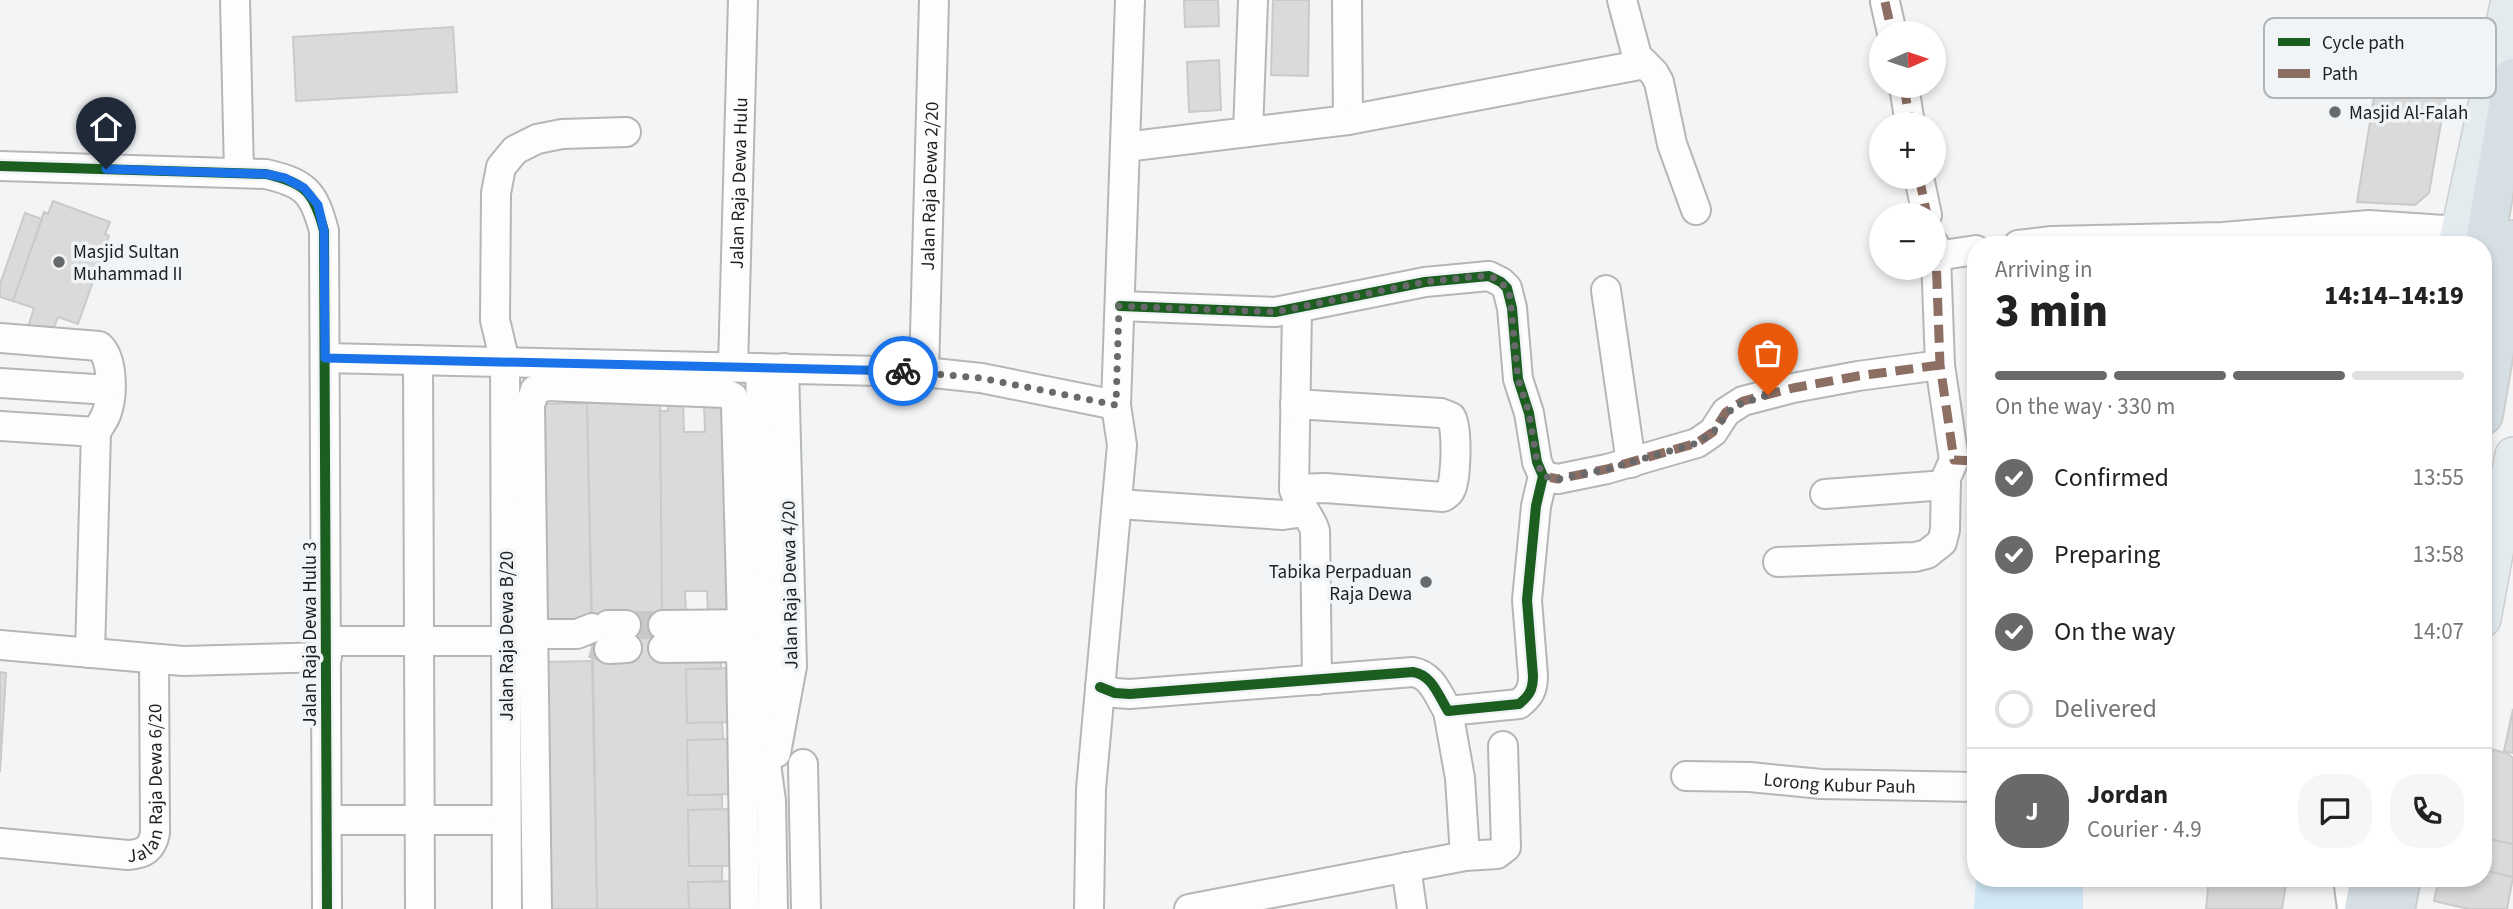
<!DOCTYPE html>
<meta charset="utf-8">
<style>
:root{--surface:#fff;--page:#f6f6f6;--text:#222;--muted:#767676;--line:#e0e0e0;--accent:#68696a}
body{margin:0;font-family:"Source Sans 3",sans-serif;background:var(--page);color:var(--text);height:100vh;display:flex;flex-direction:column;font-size:26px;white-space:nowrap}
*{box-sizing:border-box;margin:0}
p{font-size:23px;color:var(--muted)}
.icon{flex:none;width:38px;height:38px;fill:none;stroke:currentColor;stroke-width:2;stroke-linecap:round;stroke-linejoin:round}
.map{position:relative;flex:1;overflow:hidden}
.drawer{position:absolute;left:1967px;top:236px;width:525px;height:651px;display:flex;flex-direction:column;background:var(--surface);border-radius:28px;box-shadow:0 4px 10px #0003}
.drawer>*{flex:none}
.needle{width:46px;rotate:87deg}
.buttons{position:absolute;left:1869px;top:21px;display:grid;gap:14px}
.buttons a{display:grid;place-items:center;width:77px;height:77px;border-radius:50%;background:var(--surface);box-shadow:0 4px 10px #0003;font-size:35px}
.pin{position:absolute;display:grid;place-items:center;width:60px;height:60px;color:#fff;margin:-72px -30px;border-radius:50% 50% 50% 0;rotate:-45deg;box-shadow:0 0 7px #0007}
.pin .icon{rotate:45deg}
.courier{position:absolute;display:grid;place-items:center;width:70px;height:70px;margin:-35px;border:5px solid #1a73e8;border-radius:50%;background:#fff;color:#222;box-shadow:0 2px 9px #0007}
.head em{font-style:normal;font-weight:800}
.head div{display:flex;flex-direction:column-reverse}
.head{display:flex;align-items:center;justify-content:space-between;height:119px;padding:0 28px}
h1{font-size:46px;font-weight:800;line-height:52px}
.bar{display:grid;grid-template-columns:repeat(4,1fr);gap:10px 7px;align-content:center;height:84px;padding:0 28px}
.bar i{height:9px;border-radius:5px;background:var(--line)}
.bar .current{background:var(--accent)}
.bar p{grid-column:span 4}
.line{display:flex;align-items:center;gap:18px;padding:0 28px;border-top:2px solid var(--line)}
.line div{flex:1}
.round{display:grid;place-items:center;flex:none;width:74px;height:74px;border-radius:28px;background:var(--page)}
ol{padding:0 28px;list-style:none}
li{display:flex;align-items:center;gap:21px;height:77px}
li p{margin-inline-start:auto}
li .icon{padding:7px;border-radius:50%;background:var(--accent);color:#fff;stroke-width:4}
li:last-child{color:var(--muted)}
li i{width:38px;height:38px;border:4px solid var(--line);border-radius:50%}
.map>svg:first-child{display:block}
</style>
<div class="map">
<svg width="2513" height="909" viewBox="0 0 2513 909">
<rect width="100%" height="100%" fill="#f2f4f5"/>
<path fill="#d2e8f6" d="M1976 879H2083V909H1974Z"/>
<path fill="#dadadb" stroke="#c9caca" stroke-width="2" d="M1184 0H1218L1219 26 1185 27Z
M1273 0H1309L1308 76 1271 75Z
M453 27 457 92 296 101 293 37Z
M2384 36 2454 47 2429 193 2415 205 2357 202Z
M1219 60 1221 110 1189 112 1187 62Z
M53 201 110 222 105 234 109 236 78 324 58 317 51 335 28 327 34 308 13 301 44 212 48 214Z
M25 213 42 219 13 301 0 297V284Z
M2362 240 2415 245H2361Z
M660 401 662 613 721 657V669H686L687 723 722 722 723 739 687 740 688 795H722V809L688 810 689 866H722V882H688L689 909H597L587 403Z
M721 401 722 409H731L734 612H708L707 591H685L686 613H662L660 411H668V402H683L684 432H705L704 402Z
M587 403 592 620H544L540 404Z
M593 661 597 909H548L544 662Z
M729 668 730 722 687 723 686 669Z
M0 672 6 673 0 772Z
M2513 709V753L2504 751Z
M732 739 733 794 688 795 687 740Z
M2489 749 2507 753 2513 758V844L2483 838V774Z
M733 809 734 866H689L688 810Z
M2483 838 2513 844V877L2483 870Z
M2483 870 2513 877 2507 909H2469L2434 901 2439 878H2483Z
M2209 878H2287L2282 909H2206Z
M735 881 736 909H689L688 882Z"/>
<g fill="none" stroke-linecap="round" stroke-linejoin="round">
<path stroke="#c7c9ca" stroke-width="28" stroke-dasharray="28 14" stroke-linecap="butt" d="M626 625H663
M592 644 609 649"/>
<defs>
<g id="minor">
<path d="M235 0 239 173"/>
<path d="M1347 0 1348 120"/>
<path d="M1622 0 1637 56 1654 73 1659 82 1672 144 1696 210"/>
<path d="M1885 2 1892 33"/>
<path d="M1904 86 1910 124"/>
<path d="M1248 132 1253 0"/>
<path d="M1125 147 1348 120 1645 64"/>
<path d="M0 166 266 174C305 183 314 192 324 231L327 909"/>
<path d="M1919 177 1927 215"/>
<path d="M2018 245 2052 241 2223 237 2369 225 2459 231"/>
<path d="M1936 256 1976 250"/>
<path d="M1606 290 1631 463"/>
<path d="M1297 309 1294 489C1298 506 1311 516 1315 531L1317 680"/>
<path d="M0 338 99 346C113 358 113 394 107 412 105 419 100 425 96 432L0 426"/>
<path d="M325 358 924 372 981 378 1116 405"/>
<path d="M418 360 420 909"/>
<path id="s1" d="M733 367 743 0"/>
<path d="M760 368 767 647 763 714 764 749 771 801 773 909"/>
<path id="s2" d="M924 372 934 0"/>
<path d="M0 383 109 390"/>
<path d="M1543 476 1558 479 1607 469 1697 443 1713 432 1726 412 1743 401 1793 388 1858 376 1940 365"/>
<path d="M1294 489 1325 488 1443 497C1447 494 1449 494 1451 489 1456 479 1458 427 1451 417L1441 413 1295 404"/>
<path d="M1825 494 1946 485"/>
<path d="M1118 504 1283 515 1305 512"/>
<path d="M1778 562 1915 557 1927 554 1942 542 1945 530 1946 478 1954 460 1940 365 1936 256 1934 244"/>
<path d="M608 625H626"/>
<path d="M663 625 760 624"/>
<path d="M533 634H577L592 628"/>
<path d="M326 641H506"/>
<path d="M0 645 183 661 327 657"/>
<path d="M741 647 745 909"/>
<path d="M663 648 757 647"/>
<path d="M609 649 627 648"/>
<path d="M90 653 96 432"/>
<path d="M1100 687 1115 693 1130 694 1413 672C1432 675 1438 695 1448 711L1519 704C1529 696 1533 690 1533 676L1527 600 1536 506 1543 476 1537 462 1529 413 1518 379 1512 308 1507 288 1501 282 1489 276 1425 282 1275 312 1120 306"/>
<path d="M776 753 792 666 784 368"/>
<path d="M803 764 806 909"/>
<path id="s3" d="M1686 776 1750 777 1821 784 1976 787"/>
<path d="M327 820H506"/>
<path id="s4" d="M0 843 128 855C144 854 152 849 155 833L154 659"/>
<path d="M1465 856 1497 854 1506 847 1503 746"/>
<path d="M1406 867 1412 909"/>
<path d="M2348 878 2352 909"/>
<path d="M507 909 505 362 495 320 496 193 501 167 515 150 537 139 562 134 626 132"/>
<path d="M537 909 530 405 535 390 547 386 725 393 733 397 736 406 742 624"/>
<path d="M1089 909 1091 789 1122 445 1116 405 1130 0"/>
<path d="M1189 909 1465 856 1460 778 1448 711"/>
</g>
<path id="major" d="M2456 245 2509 0
M2483 619 2513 455"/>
<path id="highway" d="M2483 253 2513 78
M2483 415 2513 240
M2364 909 2370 878
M2395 909 2401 878"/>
</defs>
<use href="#minor" stroke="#b5b6b7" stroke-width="32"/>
<use href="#major" stroke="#cdcece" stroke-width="38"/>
<use href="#highway" stroke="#cdcece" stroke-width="42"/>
<use href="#minor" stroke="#fdfdfe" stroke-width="28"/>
<use href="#major" stroke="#e4ebee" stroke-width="35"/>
<use href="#highway" stroke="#d5dfe4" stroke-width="38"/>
<path stroke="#8d6e63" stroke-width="9" stroke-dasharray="18 9" stroke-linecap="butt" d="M1885 2 1892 33
M1904 86 1910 124
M1919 177 1927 215
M1934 244 1936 256 1940 365 1954 460 1976 461
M1543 476 1558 479 1607 469 1697 443 1713 432 1726 412 1743 401 1793 388 1858 376 1940 365"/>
<defs>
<path id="cycleway" d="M0 166 266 174C305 183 314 192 324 231L327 909
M1100 687 1115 693 1130 694 1413 672C1432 675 1438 695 1448 711L1519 704C1529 696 1533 690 1533 676L1527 600 1536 506 1543 476 1537 462 1529 413 1518 379 1512 308 1507 288 1501 282 1489 276 1425 282 1275 312 1120 306"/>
</defs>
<use href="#cycleway" stroke="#f1f4f6" stroke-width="15"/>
<use href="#cycleway" stroke="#1b5e20" stroke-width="10"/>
</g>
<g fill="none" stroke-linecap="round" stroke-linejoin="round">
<path stroke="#68696a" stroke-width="7" stroke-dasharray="0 12.6" d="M903 371 981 378 1116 405 1119 306 1275 312 1425 282 1480 276 1495 278 1507 288 1510 297 1518 379 1529 413 1537 462 1543 476 1558 479 1607 469 1697 443 1713 432 1734 406 1768 395"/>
<path stroke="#1a73e8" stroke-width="9" d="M106 169 266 174 285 178 304 188 318 205 324 231 325 358 903 371"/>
</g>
<g fill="#68696a" stroke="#f1f4f6" stroke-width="2.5">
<circle cx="2335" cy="112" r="7"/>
<circle cx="59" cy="262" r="7"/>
<circle cx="1426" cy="582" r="7"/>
</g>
<g text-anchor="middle" stroke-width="7" stroke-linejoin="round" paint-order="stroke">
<g font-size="19" fill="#1d1e1f" stroke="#f1f4f6" text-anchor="start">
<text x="2349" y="119">Masjid Al-Falah</text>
<text x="73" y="258">Masjid Sultan<tspan x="73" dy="22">Muhammad II</tspan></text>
<text x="1412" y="578" text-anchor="end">Tabika Perpaduan<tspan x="1412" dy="22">Raja Dewa</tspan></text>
</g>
<g font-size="19" fill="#1d1e1f" stroke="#f1f4f6">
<text dy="7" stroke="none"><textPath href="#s1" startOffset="184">Jalan Raja Dewa Hulu</textPath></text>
<text dy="7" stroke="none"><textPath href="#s2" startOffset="186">Jalan Raja Dewa 2/20</textPath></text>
<text transform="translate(789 585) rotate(-91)" y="7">Jalan Raja Dewa 4/20</text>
<text transform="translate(309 634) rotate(-90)" y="7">Jalan Raja Dewa Hulu 3</text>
<text transform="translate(506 636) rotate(-90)" y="7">Jalan Raja Dewa B/20</text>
<text dy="7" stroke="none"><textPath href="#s4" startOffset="212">Jalan Raja Dewa 6/20</textPath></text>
<text dy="7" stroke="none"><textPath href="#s3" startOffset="154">Lorong Kubur Pauh</textPath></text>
</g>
</g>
<rect x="2264" y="18" width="232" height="80" rx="10" fill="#f1f4f6" stroke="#b1b4b6" stroke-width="2"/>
<rect x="2278" y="38" width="32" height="8" fill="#1b5e20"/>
<rect x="2278" y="69" width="32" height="9" fill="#8d6e63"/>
<g font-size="19" fill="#1d1e1f">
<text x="2322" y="49">Cycle path</text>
<text x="2322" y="80">Path</text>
</g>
</svg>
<div class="buttons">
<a><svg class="needle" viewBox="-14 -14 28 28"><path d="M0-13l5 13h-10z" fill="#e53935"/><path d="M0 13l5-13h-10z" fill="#767676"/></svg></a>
<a>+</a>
<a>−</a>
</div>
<div class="pin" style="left:1768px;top:395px;background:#ea580c"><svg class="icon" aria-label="bag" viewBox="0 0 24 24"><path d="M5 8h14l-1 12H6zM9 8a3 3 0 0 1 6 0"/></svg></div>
<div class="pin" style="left:106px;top:169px;background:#1f2937"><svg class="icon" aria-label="home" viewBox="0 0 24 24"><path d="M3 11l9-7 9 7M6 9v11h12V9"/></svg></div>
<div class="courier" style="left:903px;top:371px"><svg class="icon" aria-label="bike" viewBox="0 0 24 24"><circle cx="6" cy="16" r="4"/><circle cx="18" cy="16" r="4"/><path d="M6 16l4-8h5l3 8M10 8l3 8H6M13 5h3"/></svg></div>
<section class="drawer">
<div class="head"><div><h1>3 min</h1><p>Arriving in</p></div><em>14:14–14:19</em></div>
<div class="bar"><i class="current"></i><i class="current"></i><i class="current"></i><i></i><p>On the way · 330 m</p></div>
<ol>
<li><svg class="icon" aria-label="check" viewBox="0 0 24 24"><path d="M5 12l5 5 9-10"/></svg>Confirmed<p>13:55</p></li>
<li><svg class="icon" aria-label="check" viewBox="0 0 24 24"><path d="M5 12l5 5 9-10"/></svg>Preparing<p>13:58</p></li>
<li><svg class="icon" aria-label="check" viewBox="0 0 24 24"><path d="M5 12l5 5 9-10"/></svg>On the way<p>14:07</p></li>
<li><i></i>Delivered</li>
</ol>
<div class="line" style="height:126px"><b class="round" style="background:var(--accent);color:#fff">J</b><div><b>Jordan</b><p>Courier · 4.9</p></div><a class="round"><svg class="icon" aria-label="chat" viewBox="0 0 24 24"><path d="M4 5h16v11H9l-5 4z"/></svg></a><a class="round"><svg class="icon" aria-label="phone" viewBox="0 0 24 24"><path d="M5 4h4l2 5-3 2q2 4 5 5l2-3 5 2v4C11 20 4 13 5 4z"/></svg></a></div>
</section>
</div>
